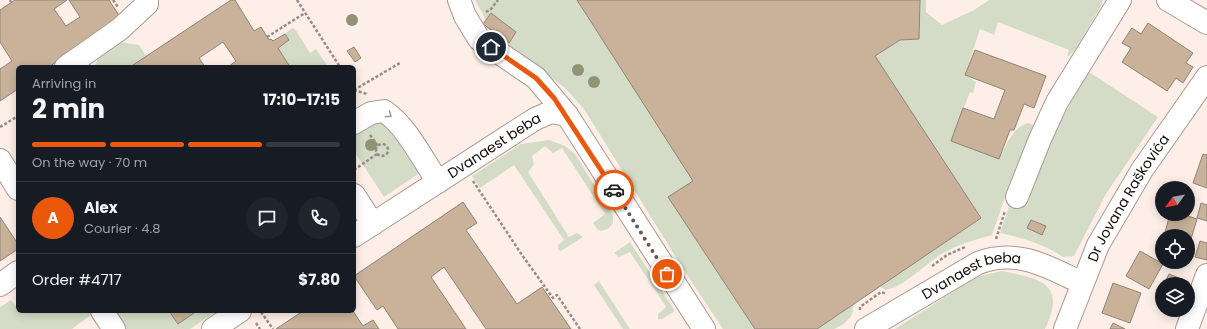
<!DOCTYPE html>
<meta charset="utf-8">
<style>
:root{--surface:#171b24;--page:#20242c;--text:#f1f3f6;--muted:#9ea1a6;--line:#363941;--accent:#ea580c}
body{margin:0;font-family:Poppins,sans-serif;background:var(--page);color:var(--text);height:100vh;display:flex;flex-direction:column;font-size:15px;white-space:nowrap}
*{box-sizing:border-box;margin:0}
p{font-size:13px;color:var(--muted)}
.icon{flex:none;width:22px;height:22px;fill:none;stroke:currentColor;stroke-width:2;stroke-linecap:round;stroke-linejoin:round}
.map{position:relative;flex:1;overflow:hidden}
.side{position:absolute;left:16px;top:65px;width:340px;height:248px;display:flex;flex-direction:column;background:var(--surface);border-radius:6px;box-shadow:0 2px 10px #0003}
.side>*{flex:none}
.needle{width:26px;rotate:237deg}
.controls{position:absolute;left:1155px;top:181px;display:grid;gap:8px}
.controls a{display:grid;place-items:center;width:40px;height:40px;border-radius:50%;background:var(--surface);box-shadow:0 2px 10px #0003;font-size:20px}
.pin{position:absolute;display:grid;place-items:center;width:34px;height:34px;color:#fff;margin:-17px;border:2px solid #fff;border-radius:50%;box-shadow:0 1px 4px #0007}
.courier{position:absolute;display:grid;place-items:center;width:40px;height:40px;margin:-20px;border:3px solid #ea580c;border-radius:50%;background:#fff;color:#222;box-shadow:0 1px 5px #0007}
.headline em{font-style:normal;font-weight:700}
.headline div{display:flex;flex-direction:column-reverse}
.headline{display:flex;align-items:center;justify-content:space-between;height:68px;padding:0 16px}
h1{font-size:26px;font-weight:700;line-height:30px}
.bar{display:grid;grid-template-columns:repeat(4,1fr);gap:6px 4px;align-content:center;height:48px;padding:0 16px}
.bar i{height:5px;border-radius:3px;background:var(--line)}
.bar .selected{background:var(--accent)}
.bar p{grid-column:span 4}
.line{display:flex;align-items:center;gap:10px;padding:0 16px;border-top:1px solid var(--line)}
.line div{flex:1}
.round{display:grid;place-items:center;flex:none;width:42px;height:42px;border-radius:21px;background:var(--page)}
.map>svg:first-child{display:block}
</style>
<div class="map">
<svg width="1207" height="329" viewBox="0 0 1207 329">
<rect width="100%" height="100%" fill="#fdefe8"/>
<path fill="#d4dcc7" d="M475 0H577L693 181 668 197 755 329H723L682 267 584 109 566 89 510 45 509 43 516 32 491 14 486 20Z
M920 0H926V12L942 25 974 10 989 0H1103L1100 8 1075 50 1069 56 1067 55 1069 50 998 22 994 35 980 29 965 75 976 82 973 93 970 92 951 141 999 159C1006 146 1013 126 1029 123L1034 126 1012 177 992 235C973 240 957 245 940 255 925 265 902 288 885 290L880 286 981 218 875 56 900 40 919 39Z
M292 28 295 29 310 53 316 49 327 65 323 67H290L278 48 288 41 285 34Z
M113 41 139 45 146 56 131 67H95L99 55Z
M1089 72 1158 117 1106 194 1074 256 1063 257C1043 244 1023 238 1000 233L1011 201 1027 206C1043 159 1062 113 1089 72Z
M366 119 387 123 421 172 384 197 354 151V127Z
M549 140 565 146 575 154 613 216V223L608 229 601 231 597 229 593 223 605 214 562 148 553 153 545 146 532 156 534 164 528 172 569 237 577 233 583 237 561 251 558 250V245L564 240 514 165 480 188 472 176 521 144Z
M630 242 675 311 662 319H658V314L666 307 630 252 619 257 614 253Z
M1002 271C1041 279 1067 283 1045 329H895L976 277Z
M599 281 630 329H623L594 285Z
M11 300 20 311H91L92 314 72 329H0V307Z
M853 305C855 316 845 325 834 329 830 329 822 329 817 329Z
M113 311H169L178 324 197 311H217L190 329H125Z"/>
<path fill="#c9b299" stroke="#8f8377" d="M15 0H67L54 9 66 26 80 17 69 0H109L120 17 49 67H18V89L0 101V69L12 61 0 42V10Z
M231 0H235L254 31 261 27 269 40 271 39 273 41 285 34 289 40 278 48 290 67H228L236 61 223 42 199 58 205 67H130Z
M577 0H920L919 39 900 40 875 56 981 218 817 329H755L668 197 693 181Z
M491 13 516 32 509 43 483 24Z
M1148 23 1193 53 1186 63 1193 67 1183 83 1176 78 1167 91 1122 62 1131 48 1122 43 1132 28 1141 34Z
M354 47 361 58 355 62 347 51Z
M975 50 1046 76 1034 108 1024 104 1014 130H1010L999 159 951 141 963 108 994 119 1005 90 965 75Z
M1203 154 1207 155V188L1193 183Z
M463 202 477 223 466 230 517 304 542 287 571 329H486L444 267 431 277 466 329H398L383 306 377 310 354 276Z
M1201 203 1207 205V221L1197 218Z
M1170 214H1181L1197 219 1188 249V236H1164Z
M0 217 18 244V249L0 261Z
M1031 220 1046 226 1042 235 1027 228Z
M1200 241 1207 243V260L1195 257Z
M1140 251 1163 264 1149 289 1126 276Z
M1169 274 1189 282 1188 285 1164 284Z
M1113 283 1141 293 1130 323 1102 313Z
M169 311H197L178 324Z
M303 311H353L363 326 373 320 379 329H276Z
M1113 323 1125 329H1110Z"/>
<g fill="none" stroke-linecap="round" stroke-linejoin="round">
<defs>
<g id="minor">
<path d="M459 0 465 16 479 39 536 78 567 115"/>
<path d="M1168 0 1207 23"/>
<path d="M66 67 120 29 147 4V0"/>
<path d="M354 123 371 113 384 111C406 125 423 160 438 182"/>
<path d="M0 160 18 189"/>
<path d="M354 195 373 224"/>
<path d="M1017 197 1040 139 1057 102 1120 0"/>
<path id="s1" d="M354 236 535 119 551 112 567 115 704 329"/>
<path d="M0 285 18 272"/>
<path d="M102 311 114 329"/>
<path d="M213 329 240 311"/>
<path id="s2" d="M866 329 978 263C1016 248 1047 266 1082 283"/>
<path id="s3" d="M1065 329 1098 245 1142 170 1207 77"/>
<path d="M1187 329 1207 275"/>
</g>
</defs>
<use href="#minor" stroke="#aa9a92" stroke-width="24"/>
<path stroke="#968c87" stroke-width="2.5" stroke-dasharray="3 2" stroke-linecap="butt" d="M10 0 11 2
M113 0 118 7
M297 0 340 67
M486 12 491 9 498 0
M267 37 305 13
M354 90 367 94
M354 90 400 63
M0 127 18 116
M370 135 378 146
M376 150a6 6 0 1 1 12 0a6 6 0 1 1-12 0Z
M354 170 377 154
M473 181 522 255 553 298 557 295 580 329
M996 239 1005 211
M932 266 947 255 965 247
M860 310V307L881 292 887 294
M261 312 273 329
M256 323 260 329"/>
<use href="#minor" stroke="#fff" stroke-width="22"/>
</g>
<g fill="#919375">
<circle cx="352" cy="20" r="6"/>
<circle cx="578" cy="70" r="6"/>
<circle cx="594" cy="82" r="6"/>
<circle cx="371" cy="145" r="6"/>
</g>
<defs><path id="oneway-chevron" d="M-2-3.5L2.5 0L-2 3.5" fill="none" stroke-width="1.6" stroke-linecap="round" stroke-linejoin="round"/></defs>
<use stroke="#a09e9d" href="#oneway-chevron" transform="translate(389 115) rotate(37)"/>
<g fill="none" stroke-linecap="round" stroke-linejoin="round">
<path stroke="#645b57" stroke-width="4" stroke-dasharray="0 7.2" d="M614 190 667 274"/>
<path stroke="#ea580c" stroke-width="5" d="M491 47 536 78 554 98 614 190"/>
</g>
<g text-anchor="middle" stroke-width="3" stroke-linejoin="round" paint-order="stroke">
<g font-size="14" fill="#110c09" stroke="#fff">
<text dy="5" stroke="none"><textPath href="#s1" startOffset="167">Dvanaest beba</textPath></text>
<text dy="5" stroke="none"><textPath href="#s3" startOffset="146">Dr Jovana Raškovića</textPath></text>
<text dy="5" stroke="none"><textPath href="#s2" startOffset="120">Dvanaest beba</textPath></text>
</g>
</g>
</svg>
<div class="controls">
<a><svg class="needle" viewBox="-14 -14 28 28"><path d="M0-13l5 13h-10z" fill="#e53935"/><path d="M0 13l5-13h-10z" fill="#9ea1a6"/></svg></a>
<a><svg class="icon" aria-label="locate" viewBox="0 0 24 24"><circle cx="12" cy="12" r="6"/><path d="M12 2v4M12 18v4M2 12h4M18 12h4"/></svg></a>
<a><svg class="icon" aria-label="layers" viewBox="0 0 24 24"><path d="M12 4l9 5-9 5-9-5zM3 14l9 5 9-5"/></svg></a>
</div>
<div class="pin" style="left:667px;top:274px;background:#ea580c"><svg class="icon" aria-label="bag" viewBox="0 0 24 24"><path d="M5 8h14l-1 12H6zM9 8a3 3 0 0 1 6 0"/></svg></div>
<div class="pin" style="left:491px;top:47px;background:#1f2937"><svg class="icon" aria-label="home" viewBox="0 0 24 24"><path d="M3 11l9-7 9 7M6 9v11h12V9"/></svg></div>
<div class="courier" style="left:614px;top:190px"><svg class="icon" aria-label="car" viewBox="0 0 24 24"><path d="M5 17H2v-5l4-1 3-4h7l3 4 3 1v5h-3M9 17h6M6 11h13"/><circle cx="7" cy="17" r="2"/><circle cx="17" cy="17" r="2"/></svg></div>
<section class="side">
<div class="headline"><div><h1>2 min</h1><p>Arriving in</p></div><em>17:10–17:15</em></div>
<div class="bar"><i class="selected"></i><i class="selected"></i><i class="selected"></i><i></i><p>On the way · 70 m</p></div>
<div class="line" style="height:72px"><b class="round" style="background:var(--accent);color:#fff">A</b><div><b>Alex</b><p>Courier · 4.8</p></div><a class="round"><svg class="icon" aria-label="chat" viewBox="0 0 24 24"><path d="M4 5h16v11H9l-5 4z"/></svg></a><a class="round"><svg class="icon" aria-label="phone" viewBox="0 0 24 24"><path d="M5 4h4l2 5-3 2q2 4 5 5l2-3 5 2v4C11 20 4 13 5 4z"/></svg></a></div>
<div class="line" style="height:52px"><div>Order #4717</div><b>$7.80</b></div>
</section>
</div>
